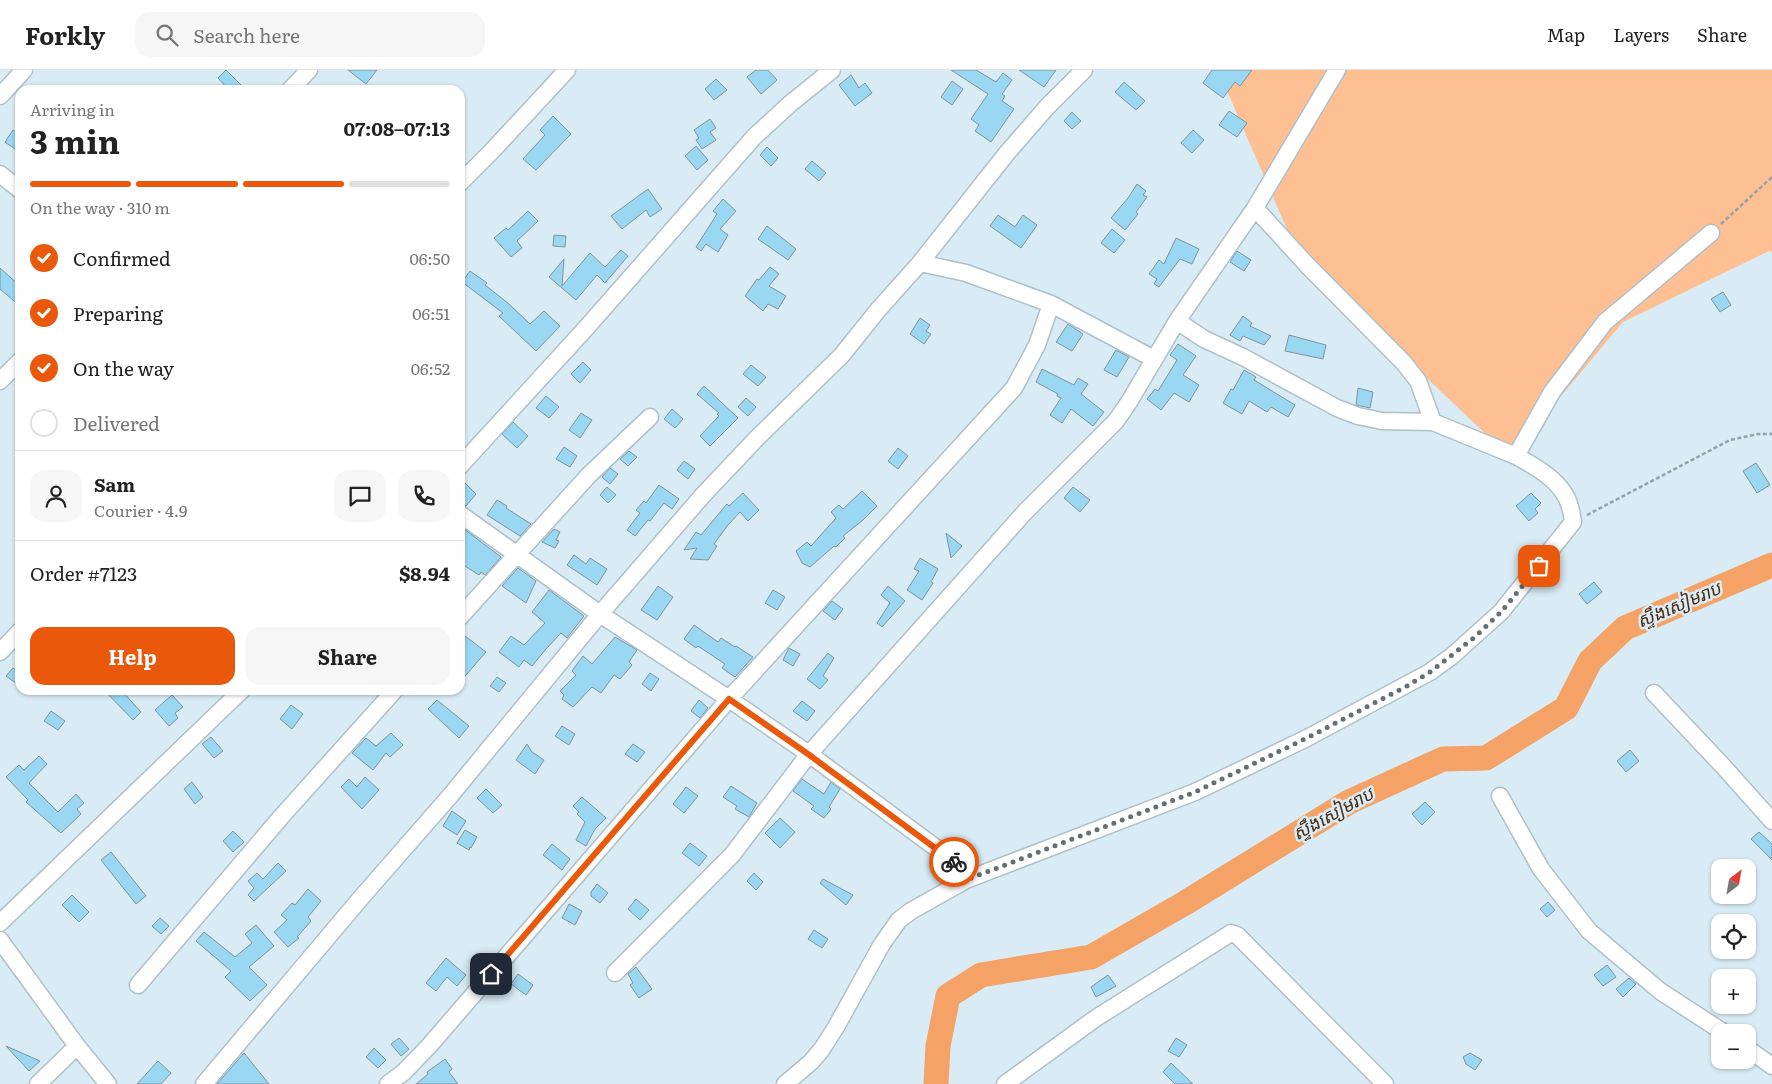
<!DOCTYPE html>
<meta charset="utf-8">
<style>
:root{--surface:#fff;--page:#f6f6f6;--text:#222;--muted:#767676;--line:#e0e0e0;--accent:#ea580c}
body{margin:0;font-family:Literata,"Noto Sans Khmer",serif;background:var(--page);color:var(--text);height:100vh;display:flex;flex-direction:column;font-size:19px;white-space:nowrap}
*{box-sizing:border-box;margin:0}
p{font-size:16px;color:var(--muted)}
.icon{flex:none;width:28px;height:28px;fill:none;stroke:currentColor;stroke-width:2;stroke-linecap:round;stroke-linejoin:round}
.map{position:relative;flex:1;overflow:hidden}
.drawer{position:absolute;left:15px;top:15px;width:450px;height:610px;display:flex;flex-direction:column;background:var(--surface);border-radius:15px;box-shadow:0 1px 4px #0004}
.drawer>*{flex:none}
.needle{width:32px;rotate:31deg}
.buttons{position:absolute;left:1711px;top:789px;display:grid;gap:10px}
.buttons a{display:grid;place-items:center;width:45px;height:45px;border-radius:10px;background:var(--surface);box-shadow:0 1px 4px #0004;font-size:25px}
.pin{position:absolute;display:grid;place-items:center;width:42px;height:42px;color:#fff;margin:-21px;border-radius:10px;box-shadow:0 2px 8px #0006}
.courier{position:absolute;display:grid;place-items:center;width:50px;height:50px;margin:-25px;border:4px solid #ea580c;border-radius:50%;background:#fff;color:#222;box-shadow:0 1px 6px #0007}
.overview em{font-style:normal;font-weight:700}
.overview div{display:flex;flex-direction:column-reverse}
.overview{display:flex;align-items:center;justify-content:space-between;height:85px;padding:0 15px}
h1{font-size:32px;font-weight:700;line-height:38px}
.bar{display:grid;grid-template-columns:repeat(4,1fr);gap:8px 5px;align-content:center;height:60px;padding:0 15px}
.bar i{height:6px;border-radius:4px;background:var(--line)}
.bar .on{background:var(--accent)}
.bar p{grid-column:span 4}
.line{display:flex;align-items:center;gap:12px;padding:0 15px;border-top:1px solid var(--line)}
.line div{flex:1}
.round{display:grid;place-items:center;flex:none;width:52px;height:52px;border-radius:15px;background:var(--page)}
ol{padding:0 15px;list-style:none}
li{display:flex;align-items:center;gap:15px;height:55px}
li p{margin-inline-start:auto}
li .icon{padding:5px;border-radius:50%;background:var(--accent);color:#fff;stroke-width:4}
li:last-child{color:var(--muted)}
li i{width:28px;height:28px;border:2px solid var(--line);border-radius:50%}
.cta{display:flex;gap:10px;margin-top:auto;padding:10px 15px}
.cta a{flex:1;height:58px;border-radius:15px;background:var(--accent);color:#fff;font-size:20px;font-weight:700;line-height:58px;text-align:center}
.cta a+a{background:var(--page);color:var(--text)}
header{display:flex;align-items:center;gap:30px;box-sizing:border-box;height:70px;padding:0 25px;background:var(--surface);border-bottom:1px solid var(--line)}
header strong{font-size:24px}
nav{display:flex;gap:28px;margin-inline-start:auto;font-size:18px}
.search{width:350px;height:45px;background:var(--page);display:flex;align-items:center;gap:12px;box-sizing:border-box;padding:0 18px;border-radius:15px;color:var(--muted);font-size:19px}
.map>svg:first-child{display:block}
</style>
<header>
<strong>Forkly</strong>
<div class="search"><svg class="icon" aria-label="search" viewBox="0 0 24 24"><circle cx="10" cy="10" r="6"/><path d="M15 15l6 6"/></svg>Search here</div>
<nav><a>Map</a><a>Layers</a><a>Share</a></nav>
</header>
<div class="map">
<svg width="1772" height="1014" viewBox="0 0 1772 1014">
<rect width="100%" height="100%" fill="#d9ecf5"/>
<path fill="#febf93" d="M1218 0H1772V182L1769 181 1623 252 1510 387 1299 187Z"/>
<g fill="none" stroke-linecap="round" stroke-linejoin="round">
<path stroke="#f4a266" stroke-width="25" d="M936 1014 938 976 948 926 981 905 1091 887 1185 833 1349 732 1443 689 1486 688 1566 638 1590 591 1625 558 1772 495"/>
</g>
<path fill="#99d7f3" stroke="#81939b" d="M226 0 246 20H229L218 8Z
M348 0H377L366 14Z
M756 0H768L777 10 761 24 747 7Z
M951 0H976L996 12 1003 3 1012 10 1002 24 1005 26 1002 31 1014 39 991 72 975 61 979 55 971 49 988 24Z
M1019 0H1056L1044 17Z
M1212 0H1252L1240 16 1235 12 1223 28 1203 13Z
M851 5 859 18 865 13 872 23 855 36 839 15Z
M716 9 727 20 714 30 705 19Z
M952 11 963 19 952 35 941 27Z
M1124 12 1145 31 1136 40 1115 22Z
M1229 41 1247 53 1237 67 1219 55Z
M1072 42 1081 51 1072 59 1064 51Z
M553 46 571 64 536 100 523 89 545 65 540 60Z
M710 49 716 58 710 62 716 70 702 79 696 70 699 68 694 60Z
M13 60 20 65V71L15 79 5 72Z
M1193 60 1204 70 1192 83 1181 73Z
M696 76 708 90 697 100 685 86Z
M767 77 778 88 771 96 760 85Z
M812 91 826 103 819 111 805 99Z
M1137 114 1146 121 1143 125 1147 127 1136 142 1138 144 1125 160 1111 148 1128 128Z
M648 119 662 139 650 147 646 140 622 159 611 146Z
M723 129 736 141 720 159 728 165 718 182 706 174 701 181 696 177 717 144 713 141Z
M528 141 538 151 517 171 522 178 511 187 494 168 506 158 508 160Z
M998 145 1015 157 1023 145 1037 155 1021 178 990 156Z
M767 156 796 179 788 190 758 169Z
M1112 159 1125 170 1114 183 1101 173Z
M554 165 566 166 565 177 553 176Z
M1176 168 1199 179 1192 194 1180 189 1159 217 1154 214 1157 209 1149 204 1159 190 1164 194Z
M621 180 628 186 605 213 597 205 576 230 549 207 564 189 562 216 590 183 605 197Z
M1237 181 1251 190 1244 201 1230 192Z
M770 197 779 204 769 216 786 226 778 239 768 234 763 241 745 226 757 209 759 210Z
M0 198 20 216V236L0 219Z
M470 201 487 213 485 215 509 234 530 254 544 241 560 256 536 281 499 246 503 243 462 212Z
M1723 222 1731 235 1720 242 1711 229Z
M1243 246 1252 253 1250 256 1271 266 1264 275 1243 266 1240 271 1230 265Z
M920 248 930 255 926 261 931 264 924 274 910 264Z
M1068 254 1083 264 1072 281 1056 272Z
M1289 265 1326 275 1323 289 1285 281Z
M1178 274 1196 286 1183 305 1199 315 1189 332 1174 323 1161 340 1147 329 1155 319 1158 321 1177 290 1170 285Z
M1116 280 1129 287 1117 307 1104 300Z
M583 292 591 300 580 313 571 304Z
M751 295 766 307 758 316 743 304Z
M1042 299 1074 315 1078 308 1088 314 1081 324 1104 342 1093 356 1071 339 1062 353 1050 345 1061 328 1057 326 1058 324 1036 312Z
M1244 300 1256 307 1254 310 1295 335 1288 347 1271 337 1267 342 1249 331 1242 344 1223 333 1231 319 1233 320Z
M704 316 738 348 710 376 700 366 719 346 717 344 719 343 697 324Z
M1358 318 1373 322 1370 338 1356 335Z
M546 326 559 337 549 348 536 338Z
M746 328 756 337 748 346 738 337Z
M672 339 683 349 675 358 664 349Z
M581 343 592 350 580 368 569 360Z
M513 352 528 366 517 378 502 364Z
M564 377 577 386 570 397 556 389Z
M898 378 908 386 898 399 888 391Z
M629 381 637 387 628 396 620 389Z
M684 391 695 399 688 409 677 400Z
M1756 393 1770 415 1757 423 1743 401Z
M610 398 618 404 610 414 602 407Z
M460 408 476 424 466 436 460 434Z
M659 415 679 429 672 439 664 433 650 451 648 450 635 466 627 460 640 443 636 440 644 431 646 433Z
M607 417 616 425 608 433 600 425Z
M1073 417 1090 430 1080 442 1064 428Z
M862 421 877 436 863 450 843 466 845 468 836 477 834 476 810 497 802 493 796 481 807 472 811 476 836 448 831 442 839 435 843 439Z
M743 423 759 440 748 451 740 442 728 455 714 474 717 476 708 490 690 489 697 478 684 480 696 462 701 465 727 434 729 436Z
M1531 423 1541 433 1535 439 1538 443 1529 451 1516 436Z
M497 430 507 436 506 438 531 454 520 466 487 445Z
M460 456 501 487 485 505 481 502 479 505 460 493Z
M554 459 560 462 556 470 559 471 555 478 542 472Z
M946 463 962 476 951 488Z
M574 485 586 494 590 488 607 499 597 515 567 495Z
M920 488 938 499 931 512 933 513 922 530 907 520 919 501 914 499Z
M518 498 536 511 526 533 502 516Z
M1594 512 1602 522 1587 534 1579 524Z
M658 516 673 527 657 550 641 540Z
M888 516 905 531 882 557 877 553 890 533 881 525Z
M549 520 584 546 567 568 561 563 546 579 532 596 524 590 519 597 499 582 511 566 524 575 545 553 532 542Z
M773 520 785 527 777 540 765 533Z
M832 531 843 539 835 550 823 541Z
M694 555 718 572 721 568 735 577 736 576 753 587 735 607 722 598 725 594 698 576 696 578 684 569Z
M465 566 486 582 460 612V571Z
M615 567 637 580 629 592 632 595 620 609 614 605 601 623 592 617 573 637 562 629 564 625 560 621 576 605 572 601 583 586 592 594Z
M789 578 800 584 793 596 783 590Z
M828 583 834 588 823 606 828 610 820 619 807 609Z
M13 598 20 603V616L6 606Z
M650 603 659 609 651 621 642 614Z
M497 607 506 613 499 622 490 616Z
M104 620H121L141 642 133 650Z
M172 625 183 637 175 643 178 648 169 656 155 640Z
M437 630 469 656 459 668 428 639Z
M699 630 708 638 700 648 691 641Z
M802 631 815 641 807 651 793 641Z
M291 635 303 644 292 659 280 649Z
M51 641 65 651 58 660 44 651Z
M562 656 575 664 569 675 555 666Z
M391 663 403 675 390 687 386 683 373 700 352 683 366 668 376 676Z
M211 667 223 681 214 688 202 674Z
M527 674 532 682 544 690 535 704 516 690Z
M633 674 645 682 637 692 625 684Z
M1630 680 1639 691 1626 702 1617 691Z
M39 686 47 694 29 713 58 742 76 724 84 733 77 739 81 744 61 763 26 732 28 730 6 707 19 695 24 700Z
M365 707 379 720 362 739 341 717 349 709 357 717Z
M802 709 824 724 831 712 840 719 829 737 831 739 824 748 811 739 814 736 793 721Z
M192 712 203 727 195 734 184 719Z
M731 716 757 733 749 747 735 739 737 736 723 727Z
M686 717 698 726 684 743 673 734Z
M486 719 502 735 493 743 477 728Z
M582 727 606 748 595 759 586 776 576 770 585 752 577 744 579 742 573 736Z
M1425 732 1435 742 1422 755 1412 744Z
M452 741 466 751 457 765 443 756Z
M780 748 795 762 780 778 765 763Z
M465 760 477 767 471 778 470 777 469 780 457 773Z
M233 761 244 772 233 782 223 771Z
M1759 762 1772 774V790L1751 769Z
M690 773 707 786 699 796 682 783Z
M552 774 570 789 562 800 543 785Z
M111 782 146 826 136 834 101 790Z
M278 793 286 801 254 831 248 825 254 818 248 811 257 803 263 809Z
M754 803 763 812 756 820 747 811Z
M823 809 853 825 846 835 820 813Z
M597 814 608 823 600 833 591 826V822Z
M308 819 321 831 308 847 311 851 297 867 299 868 288 877 274 862 287 850 281 845 292 833 295 835Z
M72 825 89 842 79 852 62 835Z
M636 829 649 840 640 850 628 839Z
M1548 832 1555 840 1547 847 1540 839Z
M569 834 582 841 575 855 562 848Z
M160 848 169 856 161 864 152 856Z
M256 855 274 876 249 897 267 915 250 931 225 907 231 901 196 871 204 862 235 887 252 873 245 864Z
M814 860 828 869 822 878 808 869Z
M446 888 466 905 457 916 447 907 436 921 426 913Z
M1607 895 1616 907 1603 916 1594 905Z
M636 897 652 919 639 928 630 915 633 913 628 904Z
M518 904 533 915 526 925 511 914Z
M1108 905 1116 916 1096 927 1091 917Z
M1629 908 1636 914 1623 927 1616 919Z
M399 968 409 979 401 986 391 974Z
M1176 968 1187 975 1179 987 1168 981Z
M6 976 40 991 29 1001Z
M374 978 386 990 378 998 366 987Z
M244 983 269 1014H217Z
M1470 983 1482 990 1475 1000 1466 994 1463 987Z
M445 989 452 999 449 1002 458 1014H416L428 1004 427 1002Z
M158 991 171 1003 161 1014H137Z
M1171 993 1193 1014H1175L1163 1002Z"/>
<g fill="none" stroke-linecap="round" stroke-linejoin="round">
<defs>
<path id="street" d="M290 20 309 0
M0 26 24 0
M0 104 20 120
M460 113 491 82 567 0
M1255 138 1308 196 1404 293 1418 311 1433 352 1516 386
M920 193 966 203 1051 234 1154 289
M1177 251 1204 269 1243 287 1337 338 1358 346 1382 351 1433 352
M0 311 20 291
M460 396 587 257 754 67 791 33 832 0
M460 444 600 544 729 629 809 684 955 792 966 810
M460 547 589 405 650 347
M0 582 20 561
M1654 623 1722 695 1772 751
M1500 726 1541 799 1589 861 1660 921 1723 962
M0 853 242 620
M0 870 77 976 108 1014
M615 903 732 785 809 684 1025 442 1116 351 1129 332 1177 251 1255 138 1337 0
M138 915 281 747 395 620
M1748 979 1772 996
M38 1014 77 976
M204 1014 360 829 450 726 600 544 703 425 757 368 842 285 878 240 920 193 1007 83 1047 37 1084 0
M388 1014 404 1002 429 976 729 629 1014 318 1037 275 1051 234
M785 1014 811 992 822 979 836 957 882 874 899 850 911 841 966 810 1195 722 1307 668 1430 602 1452 586 1501 542 1573 452C1572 447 1572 442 1570 437 1564 412 1536 397 1516 386L1552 322 1605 252 1711 163
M1005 1014 1096 948 1231 863 1237 865 1385 1014"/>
</defs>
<use href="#street" stroke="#aec0c9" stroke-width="19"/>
<path stroke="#93a1a8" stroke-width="2.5" stroke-dasharray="4 2.5" stroke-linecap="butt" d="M1721 154 1772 107
M1587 445 1730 370 1758 364H1772"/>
<use href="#street" stroke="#fff" stroke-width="16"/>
</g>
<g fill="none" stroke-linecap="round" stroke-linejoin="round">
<path stroke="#657075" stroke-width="5" stroke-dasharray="0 9" d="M954 792 966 810 1195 722 1307 668 1407 616 1430 602 1475 567 1501 542 1539 496"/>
<path stroke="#ea580c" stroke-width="6" d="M491 904 729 629 808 684 954 792"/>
</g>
<g text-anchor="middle" stroke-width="5" stroke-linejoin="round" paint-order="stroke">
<g font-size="18" font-style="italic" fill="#4f2e15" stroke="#d9ecf5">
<text transform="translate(1679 535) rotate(-23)" y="6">ស្ទឹងសៀមរាប</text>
<text transform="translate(1333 744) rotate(-29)" y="6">ស្ទឹងសៀមរាប</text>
</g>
</g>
</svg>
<div class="buttons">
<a><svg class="needle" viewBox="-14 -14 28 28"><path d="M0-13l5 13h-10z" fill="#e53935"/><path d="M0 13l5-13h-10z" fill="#767676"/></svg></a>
<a><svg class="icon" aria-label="locate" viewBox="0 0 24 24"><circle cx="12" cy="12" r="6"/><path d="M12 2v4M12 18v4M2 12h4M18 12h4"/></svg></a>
<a>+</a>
<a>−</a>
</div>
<div class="pin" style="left:1539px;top:496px;background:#ea580c"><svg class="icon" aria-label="bag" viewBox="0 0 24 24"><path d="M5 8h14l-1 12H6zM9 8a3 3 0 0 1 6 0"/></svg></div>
<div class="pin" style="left:491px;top:904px;background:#1f2937"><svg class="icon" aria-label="home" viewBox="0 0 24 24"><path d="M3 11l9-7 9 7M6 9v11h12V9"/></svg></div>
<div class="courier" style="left:954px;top:792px"><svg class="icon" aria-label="bike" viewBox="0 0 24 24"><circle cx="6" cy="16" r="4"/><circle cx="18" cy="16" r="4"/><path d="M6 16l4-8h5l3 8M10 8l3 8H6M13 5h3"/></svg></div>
<section class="drawer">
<div class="overview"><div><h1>3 min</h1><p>Arriving in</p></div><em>07:08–07:13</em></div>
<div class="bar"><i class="on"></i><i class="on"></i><i class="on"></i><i></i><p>On the way · 310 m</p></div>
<ol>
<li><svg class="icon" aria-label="check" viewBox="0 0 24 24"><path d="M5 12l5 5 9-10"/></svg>Confirmed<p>06:50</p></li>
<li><svg class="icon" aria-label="check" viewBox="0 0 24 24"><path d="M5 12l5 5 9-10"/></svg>Preparing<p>06:51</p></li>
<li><svg class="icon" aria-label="check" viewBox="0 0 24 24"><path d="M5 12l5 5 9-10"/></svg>On the way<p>06:52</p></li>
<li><i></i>Delivered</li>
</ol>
<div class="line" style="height:90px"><a class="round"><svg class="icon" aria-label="person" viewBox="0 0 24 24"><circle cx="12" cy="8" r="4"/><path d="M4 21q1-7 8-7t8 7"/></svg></a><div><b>Sam</b><p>Courier · 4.9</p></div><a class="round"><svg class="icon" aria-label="chat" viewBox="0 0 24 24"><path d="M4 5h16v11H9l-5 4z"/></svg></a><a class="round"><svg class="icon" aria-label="phone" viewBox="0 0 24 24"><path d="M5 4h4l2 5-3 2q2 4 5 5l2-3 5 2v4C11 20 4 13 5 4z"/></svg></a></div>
<div class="line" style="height:65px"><div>Order #7123</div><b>$8.94</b></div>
<div class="cta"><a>Help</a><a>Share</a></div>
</section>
</div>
